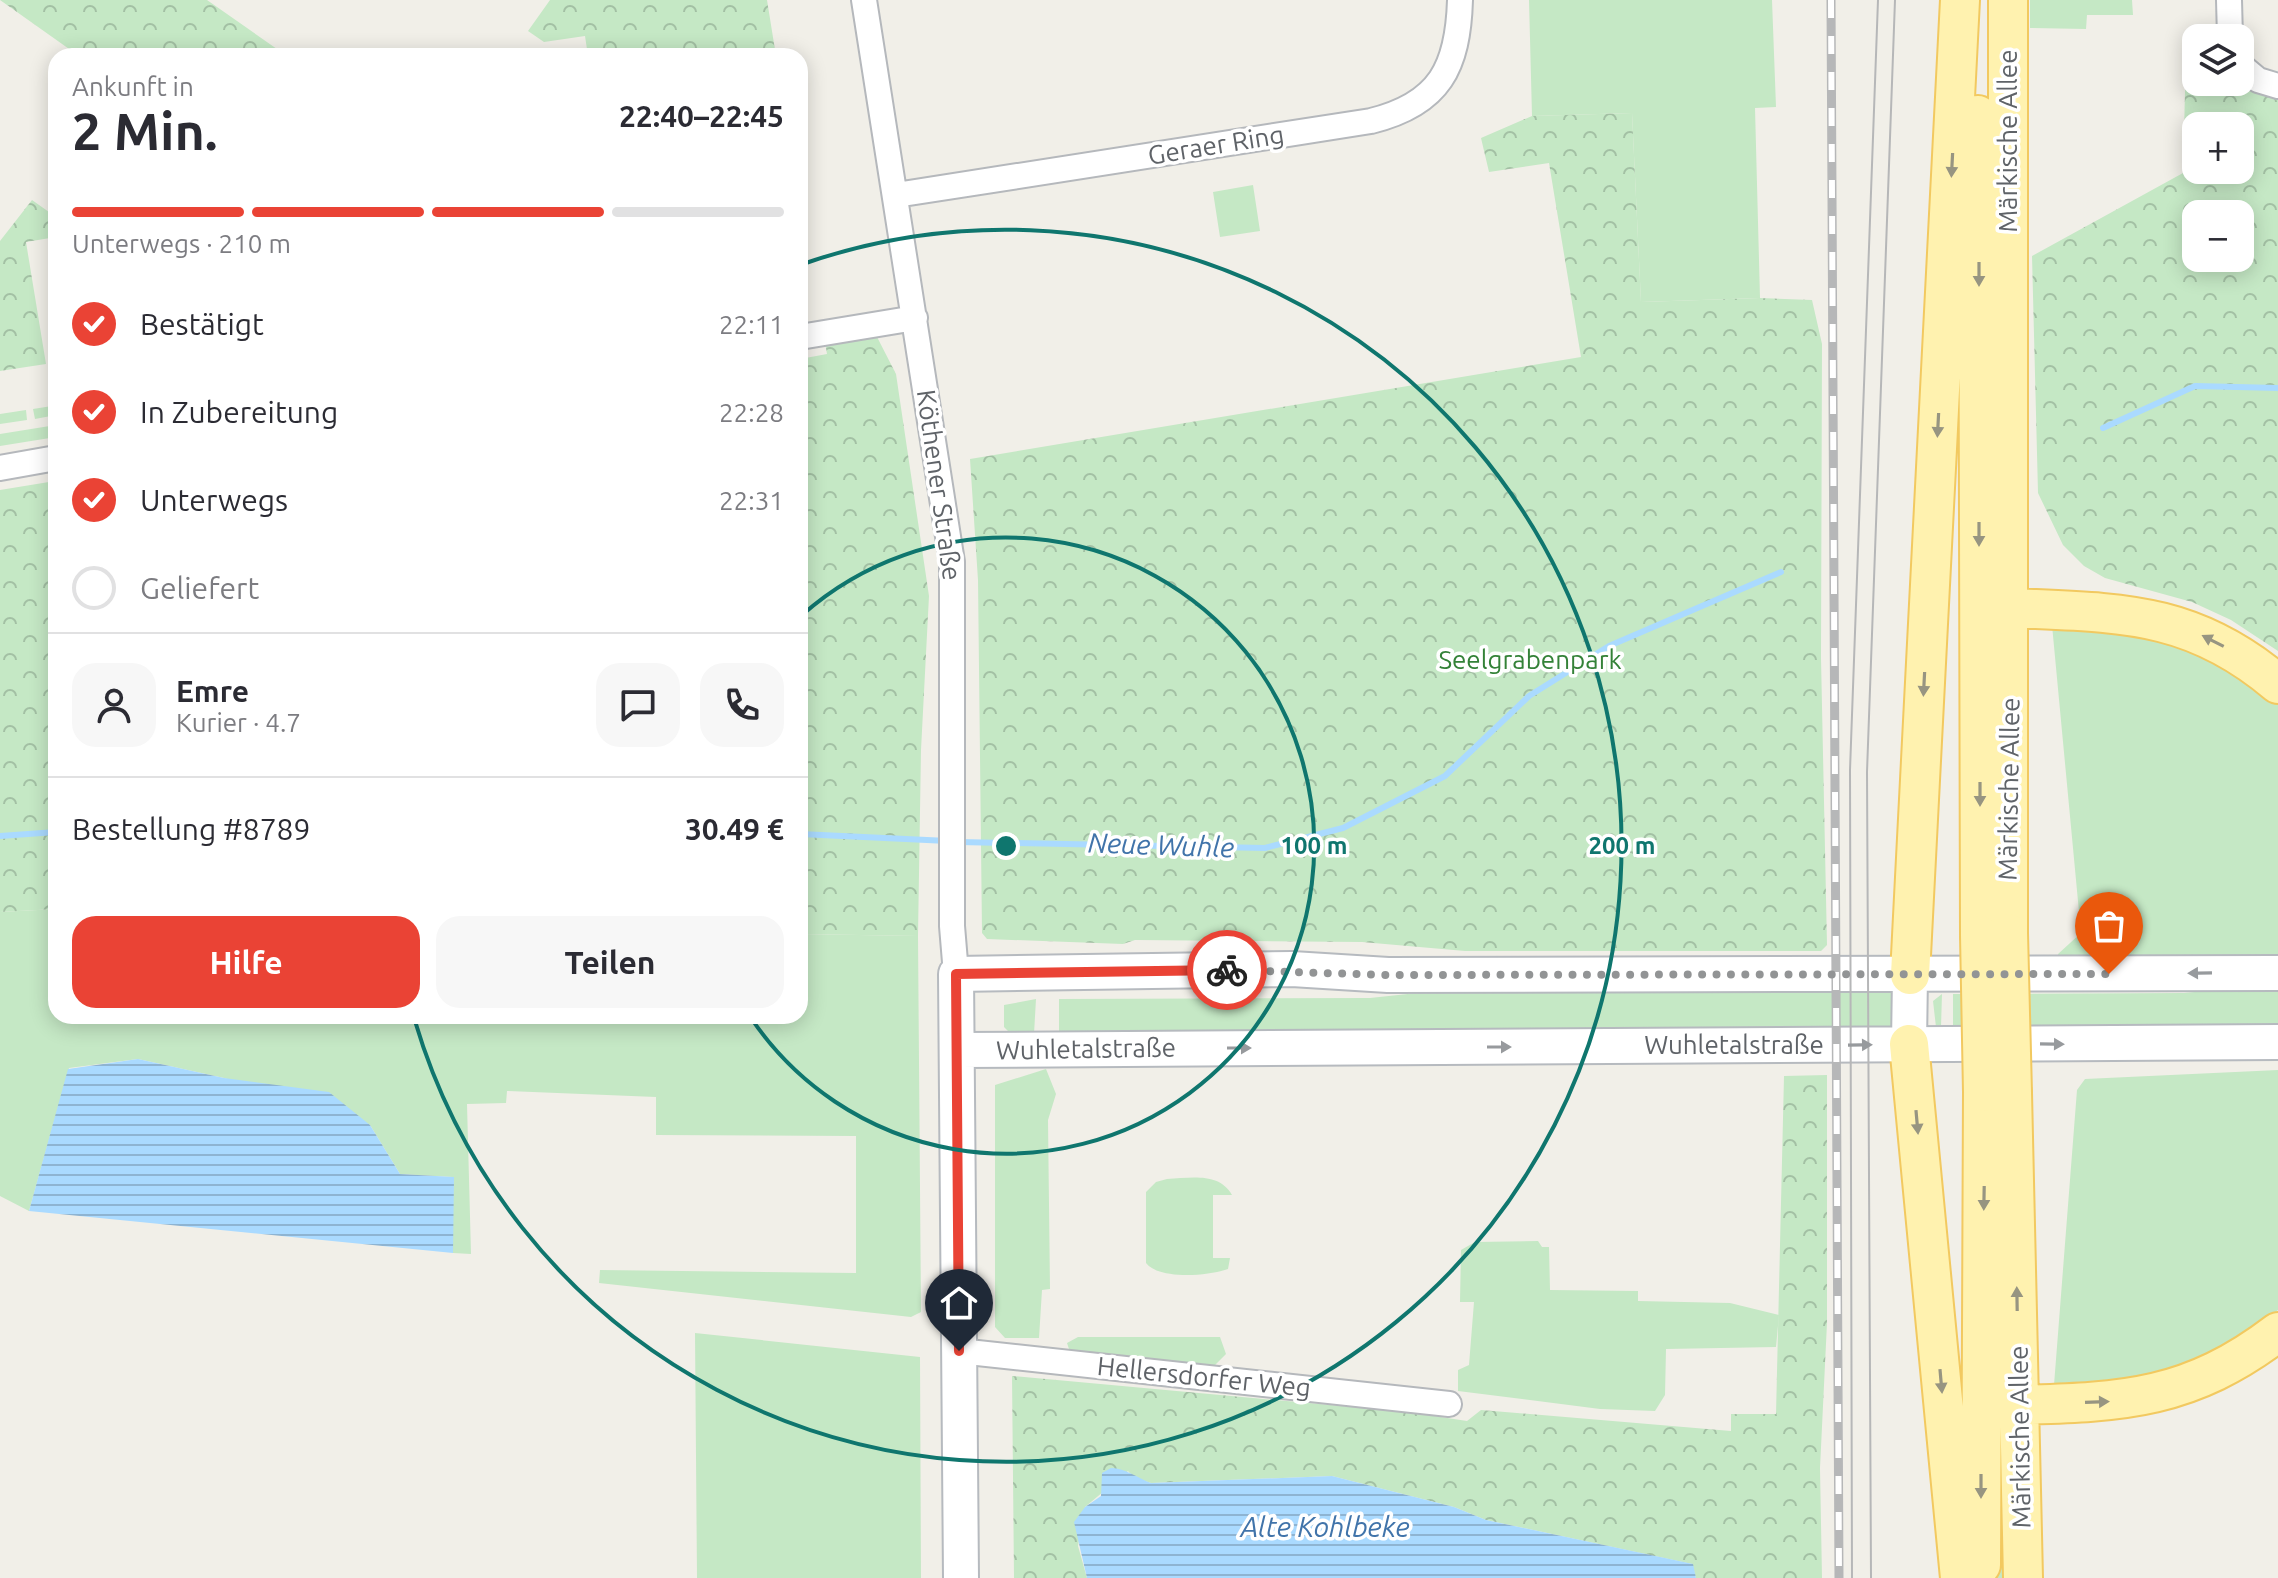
<!DOCTYPE html>
<html lang="de">
<meta charset="utf-8">
<style>
:root{--surface:#fff;--page:#f7f7f7;--text:#2b2b33;--muted:#7c7c81;--line:#e1e1e2;--accent:#ea4335}
body{margin:0;font-family:Ubuntu,sans-serif;background:var(--page);color:var(--text);height:100vh;display:flex;flex-direction:column;font-size:30px;white-space:nowrap}
*{box-sizing:border-box;margin:0}
p{font-size:26px;color:var(--muted)}
.icon{flex:none;width:44px;height:44px;fill:none;stroke:currentColor;stroke-width:2;stroke-linecap:round;stroke-linejoin:round}
.map{position:relative;flex:1;overflow:hidden}
.side{position:absolute;left:48px;top:48px;width:760px;height:976px;display:flex;flex-direction:column;background:var(--surface);border-radius:24px;box-shadow:0 4px 20px #0003}
.side>*{flex:none}
.fabs{position:absolute;left:2182px;top:24px;display:grid;gap:16px}
.fabs a{display:grid;place-items:center;width:72px;height:72px;border-radius:16px;background:var(--surface);box-shadow:0 4px 20px #0003;font-size:40px}
.pin{position:absolute;display:grid;place-items:center;width:68px;height:68px;color:#fff;margin:-82px -34px;border-radius:50% 50% 50% 0;rotate:-45deg;box-shadow:0 0 8px #0007}
.pin .icon{rotate:45deg}
.courier{position:absolute;display:grid;place-items:center;width:80px;height:80px;margin:-40px;border:6px solid #ea4335;border-radius:50%;background:#fff;color:#222;box-shadow:0 2px 10px #0007}
.overview em{font-style:normal;font-weight:700}
.overview div{display:flex;flex-direction:column-reverse}
.overview{display:flex;align-items:center;justify-content:space-between;height:136px;padding:0 24px}
h1{font-size:52px;font-weight:700;line-height:60px}
.bar{display:grid;grid-template-columns:repeat(4,1fr);gap:12px 8px;align-content:center;height:96px;padding:0 24px}
.bar i{height:10px;border-radius:6px;background:var(--line)}
.bar .active{background:var(--accent)}
.bar p{grid-column:span 4}
.line{display:flex;align-items:center;gap:20px;padding:0 24px;border-top:2px solid var(--line)}
.line div{flex:1}
.round{display:grid;place-items:center;flex:none;width:84px;height:84px;border-radius:24px;background:var(--page)}
ol{padding:0 24px;list-style:none}
li{display:flex;align-items:center;gap:24px;height:88px}
li p{margin-inline-start:auto}
li .icon{padding:8px;border-radius:50%;background:var(--accent);color:#fff;stroke-width:4}
li:last-child{color:var(--muted)}
li i{width:44px;height:44px;border:4px solid var(--line);border-radius:50%}
.cta{display:flex;gap:16px;margin-top:auto;padding:16px 24px}
.cta a{flex:1;height:92px;border-radius:24px;background:var(--accent);color:#fff;font-size:32px;font-weight:700;line-height:92px;text-align:center}
.cta a+a{background:var(--page);color:var(--text)}
.map>svg:first-child{display:block}
</style>
<div class="map">
<svg width="2278" height="1578" viewBox="0 0 2278 1578">
<defs>
<pattern id="forest-crowns" width="20" height="18" patternUnits="userSpaceOnUse" patternTransform="scale(2)"><rect width="20" height="18" fill="#c5e8c5"/><path d="M2 6a3 3 0 1 1 6 0M12 15a3 3 0 1 1 6 0" fill="none" stroke="#a3c0a4"/></pattern>
<pattern id="water-rules" width="6" height="5" patternUnits="userSpaceOnUse" patternTransform="scale(2)"><rect width="6" height="5" fill="#aadaff"/><path d="M0 2.5h6" fill="none" stroke="#8eb4d2"/></pattern>
</defs>
<rect width="100%" height="100%" fill="#f1efe8"/>
<path fill="#c5e8c5" d="M1529 0H1772L1776 107 1755 108 1760 298 1641 302 1632 113 1532 116Z
M2030 0H2132L2133 15H2087L2086 29 2030 28Z
M1253 185 1260 231 1220 237 1213 192Z
M56 376V415L35 419 33 409 52 406 48 377Z
M26 410 27 420 0 424V414Z
M56 425V437L0 446V434Z
M2052 625 2177 639 2278 700V957L2059 959 2058 954 2081 933Z
M56 909V1016H800V934L918 936 921 1312 911 1317 599 1283 600 1270 856 1273V1136L656 1135V1097L507 1091 506 1103 467 1104 471 1254 453 1253V1177L400 1174 370 1125 224 1078 138 1059 69 1068 29 1211 0 1196V912Z
M2278 984V1024L1953 1027V994L2184 993Z
M1889 986 1894 991 1893 1028 1059 1033V999L1370 998 1464 988Z
M1942 994 1941 1027H1936L1933 1001Z
M1036 999 1034 1034H1011L1004 1027V1005Z
M1046 1069 1056 1094 1048 1120 1050 1289 1042 1290 1039 1338H1005L995 1327V1085Z
M2278 1070V1310C2211 1361 2140 1396 2054 1385L2077 1090 2085 1079Z
M1167 1179C1191 1178 1219 1172 1232 1195H1213V1258H1230L1228 1269C1209 1276 1159 1280 1146 1263V1192L1156 1182Z
M1538 1241 1542 1247H1549L1550 1290 1638 1291V1301L1730 1303 1779 1315 1776 1347 1666 1349 1665 1395 1655 1411 1600 1409 1458 1391V1370L1469 1365 1474 1302H1460L1461 1250 1475 1242Z
M695 1333 920 1357 921 1578H697Z
M1078 1337H1220L1226 1354 1213 1367 1070 1352 1067 1343Z
M2003 1375 2006 1578H1993Z"/>
<path fill="url(#forest-crowns)" fill-rule="evenodd" d="M0 0H207L287 56H79Z
M550 0H767L776 56H588L585 36 544 42 528 31Z
M2186 50H2196V82H2240V79L2278 95V651L2231 620 2192 602 2105 578 2084 566 2063 545 2038 493 2032 256 2183 173ZM2196 126H2240V170H2196ZM2196 214H2240V258H2196Z
M1632 113 1641 302 1760 298 1812 300 1822 344 1821 658 1827 945 1821 951H1465L1362 942 1135 940 1123 944 987 939 982 933 978 580 970 459 1581 357 1549 163 1489 172 1481 138 1532 116Z
M32 200 56 217V237L26 242 46 364 0 371V241Z
M876 335 896 374 929 596 921 750 918 936 800 934V359L827 354 825 342Z
M56 468V909L0 912V490L55 481Z
M1827 1075V1323L1820 1468 1822 1578H1696L1692 1564 1486 1520 1454 1507 1332 1476 1151 1483 1133 1477 1128 1471 1085 1507 1078 1546 1087 1578H1014L1012 1376 1408 1412 1467 1421 1481 1410 1731 1431V1414H1776L1784 1076Z"/>
<path fill="url(#water-rules)" d="M138 1059 224 1078 329 1092 370 1125 400 1174 454 1177 453 1253 29 1211 68 1069Z
M1111 1468C1126 1468 1137 1478 1151 1483L1332 1476 1454 1507 1486 1520 1693 1564 1696 1578H1087L1074 1522 1085 1507 1101 1496 1102 1473Z"/>
<g fill="none" stroke-linecap="round" stroke-linejoin="round">
<path stroke="#aadaff" stroke-width="6" d="M2103 428 2195 386 2278 388
M800 834 948 841
M0 836 56 832
M959 842 1265 848 1343 828 1445 776 1529 696 1609 646 1781 572"/>
<defs>
<path id="street" d="M864 0 952 562V926L956 974
M2229 0 2230 38
M2240 65 2258 80 2278 86
M896 195 1371 121C1440 104 1458 67 1460 0
M800 337 915 318
M0 468 56 458
M959 1351 1449 1404"/>
<path id="secondary" d="M1909 1044 1910 975
M957 1050 2278 1042
M961 1578 956 974 1292 969 1388 975 2278 973"/>
<path id="primary" d="M1978 115 1980 935
M2011 608C2118 613 2191 610 2278 684
M2008 933V0
M1910 975 1960 0
M1909 1044 1960 1578
M2012 1093 2023 1578
M2019 1405C2125 1402 2190 1399 2278 1332
M1981 1565 1983 1092"/>
</defs>
<use href="#street" stroke="#b5b8bc" stroke-width="28"/>
<use href="#secondary" stroke="#b6babf" stroke-width="38"/>
<use href="#primary" stroke="#f2c960" stroke-width="42"/>
<use href="#street" stroke="#fff" stroke-width="24"/>
<use href="#secondary" stroke="#fff" stroke-width="34"/>
<use href="#primary" stroke="#fff2af" stroke-width="38"/>
<path stroke="#b6b7b8" stroke-width="2" d="M1852 1578 1850 770 1878 0
M1871 1578 1867 772 1895 0"/>
<defs>
<path id="rail" d="M1831 0 1839 1578"/>
</defs>
<use href="#rail" stroke="#b6b7b8" stroke-width="9"/>
<use href="#rail" stroke="#fff" stroke-width="6" stroke-dasharray="18" stroke-linecap="butt"/>
<defs>
<path id="primary-bridge" d="M2008 933 2012 1093
M1980 935 1983 1092"/>
</defs>
<use href="#primary-bridge" stroke="#f2c960" stroke-width="42" stroke-linecap="butt"/>
<use href="#primary-bridge" stroke="#fff2af" stroke-width="38"/>
</g>
<defs><path id="oneway-solid" d="M-6-.8H1V-3.2L6.5 0L1 3.2V.8H-6Z" transform="scale(2)"/></defs>
<g fill="#979581">
<use href="#oneway-solid" transform="translate(1952 165) rotate(93)"/>
<use href="#oneway-solid" transform="translate(1979 274) rotate(90)"/>
<use href="#oneway-solid" transform="translate(1938 425) rotate(93)"/>
<use href="#oneway-solid" transform="translate(1979 534) rotate(90)"/>
<use href="#oneway-solid" transform="translate(2213 641) rotate(-153)"/>
<use href="#oneway-solid" transform="translate(1924 684) rotate(93)"/>
<use href="#oneway-solid" transform="translate(1980 794) rotate(90)"/>
<use href="#oneway-solid" transform="translate(1917 1122) rotate(85)"/>
<use href="#oneway-solid" transform="translate(1984 1198) rotate(91)"/>
<use href="#oneway-solid" transform="translate(2017 1299) rotate(-91)"/>
<use href="#oneway-solid" transform="translate(1941 1381) rotate(85)"/>
<use href="#oneway-solid" transform="translate(2097 1402) rotate(-2)"/>
<use href="#oneway-solid" transform="translate(1981 1486) rotate(90)"/>
</g>
<g fill="#979a9d">
<use href="#oneway-solid" transform="translate(2200 973) rotate(179)"/>
<use href="#oneway-solid" transform="translate(2052 1044) rotate(1)"/>
<use href="#oneway-solid" transform="translate(1860 1045) rotate(-1)"/>
<use href="#oneway-solid" transform="translate(1499 1047)"/>
<use href="#oneway-solid" transform="translate(1239 1048)"/>
</g>
<g fill="none" stroke-linecap="round" stroke-linejoin="round">
<path stroke="#929495" stroke-width="8" stroke-dasharray="0 14.4" d="M1227 970 1388 975 2109 974"/>
<path stroke="#ea4335" stroke-width="10" d="M959 1351 956 974 1227 970"/>
</g>
<g fill="none" stroke="#0f766e" stroke-width="4">
<path d="M802 615A308 308 0 1 1 751 1018"/>
<path d="M800 265A616 616 0 1 1 415 1021"/>
</g>
<g text-anchor="middle" stroke-width="7" stroke-linejoin="round" paint-order="stroke">
<g font-size="26" fill="#5f6368" stroke="#fff">
<text transform="translate(2008 141) rotate(-90)" y="9">Märkische Allee</text>
<text transform="translate(1216 145) rotate(-9)" y="9">Geraer Ring</text>
<text transform="translate(939 485) rotate(82)" y="9">Köthener Straße</text>
<text transform="translate(2009 789) rotate(-89)" y="9">Märkische Allee</text>
<text x="1734" y="1054">Wuhletalstraße</text>
<text transform="translate(1086 1049) rotate(-1)" y="9">Wuhletalstraße</text>
<text transform="translate(1204 1377) rotate(6)" y="9">Hellersdorfer Weg</text>
<text transform="translate(2020 1437) rotate(-91)" y="9">Märkische Allee</text>
</g>
<g font-size="26" fill="#348238" stroke="#fff">
<text x="1530" y="669">Seelgrabenpark</text>
</g>
<g font-size="28" font-style="italic" fill="#4174aa" stroke="#fff">
<text transform="translate(1161 845) rotate(2)" y="10">Neue Wuhle</text>
<text x="1325" y="1537">Alte Kohlbeke</text>
</g>
</g>
<circle cx="1006" cy="846" r="12" fill="#0f766e" stroke="#fff" stroke-width="4"/>
<g font-size="24" text-anchor="middle" font-weight="bold" fill="#0f766e" stroke="#fff" stroke-width="7" stroke-linejoin="round" paint-order="stroke">
<text x="1314" y="854">100 m</text>
<text x="1622" y="854">200 m</text>
</g>
</svg>
<div class="fabs">
<a><svg class="icon" aria-label="layers" viewBox="0 0 24 24"><path d="M12 4l9 5-9 5-9-5zM3 14l9 5 9-5"/></svg></a>
<a>+</a>
<a>−</a>
</div>
<div class="pin" style="left:2109px;top:974px;background:#ea580c"><svg class="icon" aria-label="bag" viewBox="0 0 24 24"><path d="M5 8h14l-1 12H6zM9 8a3 3 0 0 1 6 0"/></svg></div>
<div class="pin" style="left:959px;top:1351px;background:#1f2937"><svg class="icon" aria-label="home" viewBox="0 0 24 24"><path d="M3 11l9-7 9 7M6 9v11h12V9"/></svg></div>
<div class="courier" style="left:1227px;top:970px"><svg class="icon" aria-label="bike" viewBox="0 0 24 24"><circle cx="6" cy="16" r="4"/><circle cx="18" cy="16" r="4"/><path d="M6 16l4-8h5l3 8M10 8l3 8H6M13 5h3"/></svg></div>
<section class="side">
<div class="overview"><div><h1>2 Min.</h1><p>Ankunft in</p></div><em>22:40–22:45</em></div>
<div class="bar"><i class="active"></i><i class="active"></i><i class="active"></i><i></i><p>Unterwegs · 210 m</p></div>
<ol>
<li><svg class="icon" aria-label="check" viewBox="0 0 24 24"><path d="M5 12l5 5 9-10"/></svg>Bestätigt<p>22:11</p></li>
<li><svg class="icon" aria-label="check" viewBox="0 0 24 24"><path d="M5 12l5 5 9-10"/></svg>In Zubereitung<p>22:28</p></li>
<li><svg class="icon" aria-label="check" viewBox="0 0 24 24"><path d="M5 12l5 5 9-10"/></svg>Unterwegs<p>22:31</p></li>
<li><i></i>Geliefert</li>
</ol>
<div class="line" style="height:144px"><a class="round"><svg class="icon" aria-label="person" viewBox="0 0 24 24"><circle cx="12" cy="8" r="4"/><path d="M4 21q1-7 8-7t8 7"/></svg></a><div><b>Emre</b><p>Kurier · 4.7</p></div><a class="round"><svg class="icon" aria-label="chat" viewBox="0 0 24 24"><path d="M4 5h16v11H9l-5 4z"/></svg></a><a class="round"><svg class="icon" aria-label="phone" viewBox="0 0 24 24"><path d="M5 4h4l2 5-3 2q2 4 5 5l2-3 5 2v4C11 20 4 13 5 4z"/></svg></a></div>
<div class="line" style="height:104px"><div>Bestellung #8789</div><b>30.49 €</b></div>
<div class="cta"><a>Hilfe</a><a>Teilen</a></div>
</section>
</div>
